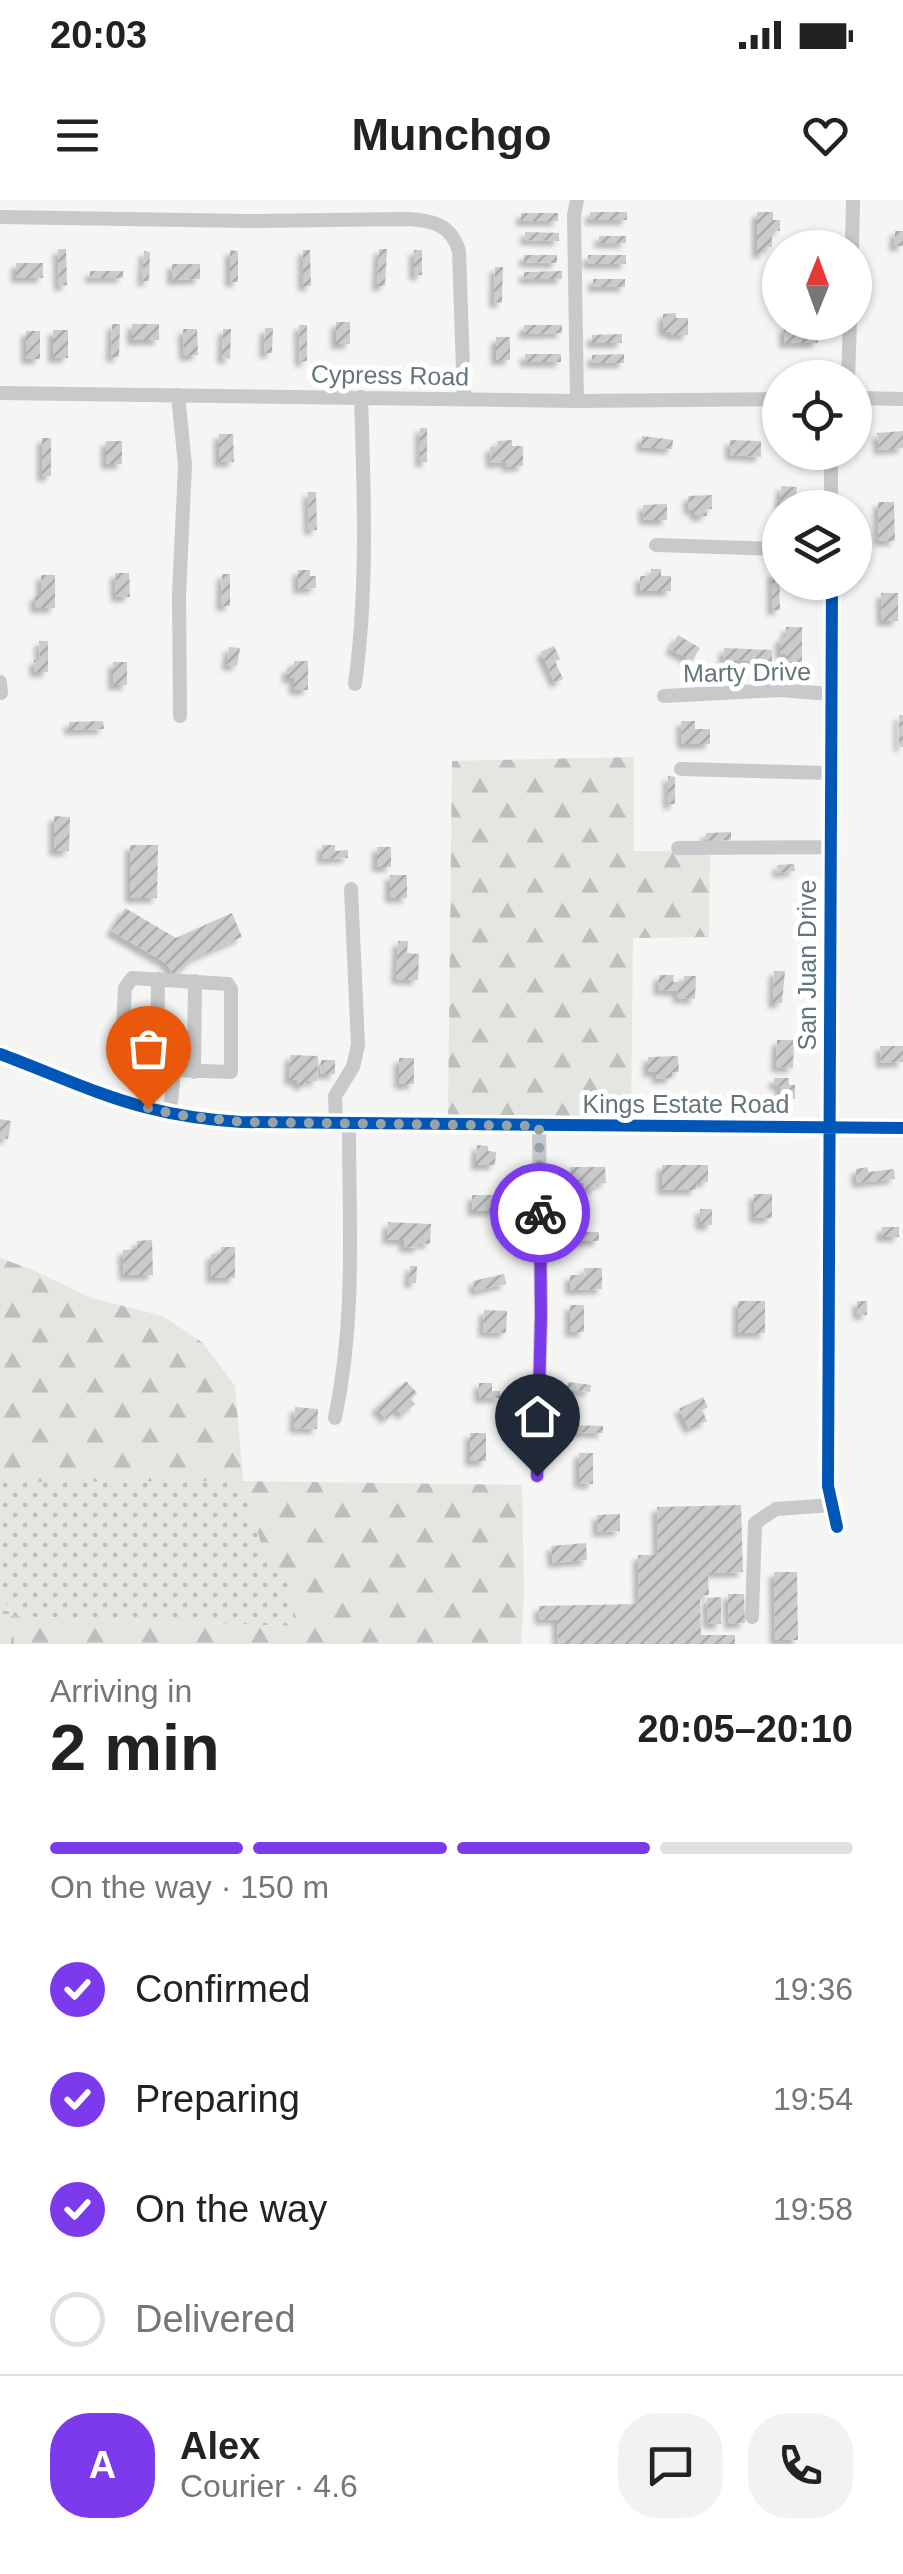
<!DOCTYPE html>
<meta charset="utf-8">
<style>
:root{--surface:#fff;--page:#f2f2f2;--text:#222;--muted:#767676;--line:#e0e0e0;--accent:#7c3aed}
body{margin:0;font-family:Arial,sans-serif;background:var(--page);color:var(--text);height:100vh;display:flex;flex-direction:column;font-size:38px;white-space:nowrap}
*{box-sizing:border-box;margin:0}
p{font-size:32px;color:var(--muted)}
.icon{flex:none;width:55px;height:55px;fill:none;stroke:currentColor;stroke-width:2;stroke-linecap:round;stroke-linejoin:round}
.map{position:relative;height:1444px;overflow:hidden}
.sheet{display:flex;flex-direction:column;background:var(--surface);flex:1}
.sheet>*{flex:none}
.needle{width:65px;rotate:1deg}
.tools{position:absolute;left:762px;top:30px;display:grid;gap:20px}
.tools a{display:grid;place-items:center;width:110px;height:110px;border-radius:50%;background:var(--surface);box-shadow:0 2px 8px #0004;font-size:50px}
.pin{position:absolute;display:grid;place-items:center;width:85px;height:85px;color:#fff;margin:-102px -42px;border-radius:50% 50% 50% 0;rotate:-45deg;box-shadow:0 0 10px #0007}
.pin .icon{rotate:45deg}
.courier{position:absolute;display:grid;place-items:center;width:100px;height:100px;margin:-50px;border:8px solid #7c3aed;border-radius:50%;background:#fff;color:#222;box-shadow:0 2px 12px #0007}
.headline em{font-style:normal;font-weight:700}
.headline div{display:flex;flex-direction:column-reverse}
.headline{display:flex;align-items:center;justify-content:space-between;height:170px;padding:0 50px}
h1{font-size:65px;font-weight:700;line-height:75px}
.bar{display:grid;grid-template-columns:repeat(4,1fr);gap:15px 10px;align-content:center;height:120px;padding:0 50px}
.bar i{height:12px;border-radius:8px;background:var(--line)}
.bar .on{background:var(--accent)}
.bar p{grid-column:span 4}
.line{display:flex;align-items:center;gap:25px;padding:0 50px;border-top:2px solid var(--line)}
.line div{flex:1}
.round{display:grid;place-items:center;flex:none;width:105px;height:105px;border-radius:40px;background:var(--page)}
ol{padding:0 50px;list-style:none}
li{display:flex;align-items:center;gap:30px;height:110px}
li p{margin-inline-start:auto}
li .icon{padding:10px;border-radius:50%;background:var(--accent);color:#fff;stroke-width:4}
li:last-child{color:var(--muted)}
li i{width:55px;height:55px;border:5px solid var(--line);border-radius:50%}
.status{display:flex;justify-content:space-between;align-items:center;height:70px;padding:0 50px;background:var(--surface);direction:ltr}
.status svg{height:28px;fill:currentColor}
header{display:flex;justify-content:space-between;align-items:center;height:130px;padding:0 50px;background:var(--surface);font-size:45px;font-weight:700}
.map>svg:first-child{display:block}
</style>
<div class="status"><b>20:03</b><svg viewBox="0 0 49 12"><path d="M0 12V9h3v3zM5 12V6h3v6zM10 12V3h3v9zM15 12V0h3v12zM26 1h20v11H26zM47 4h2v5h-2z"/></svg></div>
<header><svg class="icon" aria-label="menu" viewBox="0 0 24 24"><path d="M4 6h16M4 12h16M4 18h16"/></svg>Munchgo<svg class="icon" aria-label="heart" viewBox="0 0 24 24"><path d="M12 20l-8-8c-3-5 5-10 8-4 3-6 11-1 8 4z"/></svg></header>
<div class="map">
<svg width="903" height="1444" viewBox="0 0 903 1444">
<defs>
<pattern id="grass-dots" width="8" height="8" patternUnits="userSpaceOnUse" patternTransform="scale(2.5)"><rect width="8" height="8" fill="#e4e6e1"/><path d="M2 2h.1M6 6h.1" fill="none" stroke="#bcbfbb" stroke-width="1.8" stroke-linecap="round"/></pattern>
<pattern id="forest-firs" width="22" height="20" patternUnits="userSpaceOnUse" patternTransform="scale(2.5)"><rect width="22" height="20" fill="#e4e6e1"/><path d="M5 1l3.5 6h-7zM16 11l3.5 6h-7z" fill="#bcbfbb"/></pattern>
<pattern id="wetland-marsh" width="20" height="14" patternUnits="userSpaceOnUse" patternTransform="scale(2.5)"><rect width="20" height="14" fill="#e4e6e1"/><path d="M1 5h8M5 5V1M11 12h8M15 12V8" fill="none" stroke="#bcbfbb"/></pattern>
<pattern id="building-hatch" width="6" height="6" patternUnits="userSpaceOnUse" patternTransform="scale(2.5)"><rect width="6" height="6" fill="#cacccc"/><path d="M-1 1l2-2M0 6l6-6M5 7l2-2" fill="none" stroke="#a8aaab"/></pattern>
<filter id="shadow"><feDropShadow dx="-5" dy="5" stdDeviation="2.5" flood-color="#0004"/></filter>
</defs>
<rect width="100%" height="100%" fill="#f5f5f4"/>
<path fill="url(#grass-dots)" d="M242 1281 267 1362 293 1390V1426L9 1416 0 1384V1282Z"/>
<path fill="url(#forest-firs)" d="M634 557V651L710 652 709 737 633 738 631 919 448 918 452 561Z
M0 1058 33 1070 91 1098 163 1116 203 1143 235 1186 243 1281 522 1285 524 1392 521 1444H19L9 1416 293 1426V1390L267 1363 242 1281 0 1282Z"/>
<path fill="url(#wetland-marsh)" d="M0 1384 19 1444H0Z"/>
<path fill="url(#building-hatch)" filter="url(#shadow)" d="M590 12H627V20H590Z
M757 12H773V20H780V31H772V47H765V53H757Z
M521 13H558V21H521Z
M895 31H903V46H894Z
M525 32 559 33V41L525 40Z
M599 36H626V43H599Z
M58 49H66L67 85 59 86Z
M379 49H387L385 86H377Z
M230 50 238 51V82H230Z
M303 50H310L311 86H303Z
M414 50H422V75H414Z
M144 51 150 52 149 81H142Z
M524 55H557V63L524 62Z
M588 55H626V64H588Z
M16 63H43V78H16Z
M172 64H200V79L172 80Z
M495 67H503L502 103 494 102Z
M90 71H123V78H90Z
M562 71V79H524V72Z
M593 79H625V87H593Z
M676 113V118H688V135H671V132H663V114Z
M336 122H350V144H336Z
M790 122H802V127H818V143H784V127H790Z
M112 124H120L119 157H111Z
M132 124H159V140H132Z
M299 125H307V161L300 162Z
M524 125H562V133L524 134Z
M265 128H273L272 153H264Z
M183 129H197L198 155 184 156Z
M223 129H231L230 159 222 158Z
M53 130H68V158H53Z
M26 131H40V159H26Z
M622 134V143H592V135Z
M496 137H510V160H496Z
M525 154H561V162H525Z
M624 154V163H592V155Z
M420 228H427V262H420Z
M903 231V248L879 250 877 233Z
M219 234H233L234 262H219Z
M642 236 673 240 672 249 641 247Z
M42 238H51V276L42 277Z
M512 240V246H523V266L506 267 507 262 491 263 490 247H498L497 241Z
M730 240 761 241V257L730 255Z
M106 241H122V264H106Z
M781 286 797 287 796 295H801L800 308H780Z
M308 292H316L317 330H309Z
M712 295V309H706L707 316H695V310H689L688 296Z
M878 302H894L895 341H879Z
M667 304V320H644L643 305Z
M651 369H661V376H671V391H640V376H651Z
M298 370H310V376H316V388L298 389Z
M772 372H779L780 410H772Z
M115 373H129L130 397H116Z
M222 374H230V406H221Z
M41 375H55V408H35V395H41Z
M881 393H898V421H882Z
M786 427H802V462H787L786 454H780V437H786Z
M678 435 700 448 692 461 670 449Z
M39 441H48V472H35L34 460H40Z
M554 446 560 459 555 461 563 479 555 483 541 452Z
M229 447 240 448 237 466 227 465Z
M724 448 772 450V462L723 459Z
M294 461H308V490H294V478H287V468H294Z
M113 462H127V485H113Z
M899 515H903V547H899Z
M103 521 104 529 69 530V522Z
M681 521H695V529H710V544H682Z
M668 576 675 577V604H668Z
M54 616 70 617 69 651H54Z
M731 632V640L706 641V633Z
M130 645H158L157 698H130Z
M322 645H335V651L348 650V658L322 659Z
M377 647H391V667H377Z
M794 664 795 671 778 673 777 665Z
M390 675H407V698H390Z
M125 708 176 738 232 713 242 737 194 758 182 770 173 774 166 763 111 731Z
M398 741H408L407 753 419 754 418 780 396 779Z
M774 771H785L782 803H773Z
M659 775H674L673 782H684V776H696L695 799 677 798 678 791 658 790Z
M777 840H794L793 868 776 867Z
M880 846H903V862L881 863Z
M290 855 318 856 317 881H306L305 885H297L298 880H289Z
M678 856 679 872H672V878L657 879 656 872H648V857Z
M399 858H414V884H399Z
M321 860H335V874H320Z
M774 878H789V885H795V899H780V885H774Z
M0 919 11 921 8 939 0 938Z
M477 945 488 946V951L496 952 495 965H476Z
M662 965H708V982H696V990H662Z
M570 967H605L606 983 596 984V990H584V983H571Z
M868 967V972L894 969 895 979 857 983 856 969Z
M754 994H772V1018H754Z
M472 995H505V1011H472Z
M700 1009H712V1025H700Z
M388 1022 431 1024 430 1044 419 1043V1048L404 1047V1040L387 1039Z
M882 1027H899V1037H881Z
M568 1032H599V1041H568Z
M152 1040 153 1075H124L123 1050 137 1049V1041Z
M221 1047H235V1078H211V1054H221Z
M410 1066H417L416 1083H409Z
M584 1068H602V1089L570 1090V1075H585Z
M504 1074 506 1084 475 1091 473 1081Z
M738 1101H765V1133H738Z
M857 1101H867V1115H858Z
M570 1105H584V1132H570Z
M484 1110 507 1111 506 1133 483 1132Z
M406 1181 417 1193 411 1199 415 1204 402 1215 397 1209 386 1219 376 1208Z
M568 1182 591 1185 590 1192 567 1189Z
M479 1183H492V1191H500V1198H479Z
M703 1197 708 1207 702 1210 707 1221 689 1229 679 1209Z
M295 1207 318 1209 317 1229 294 1228Z
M569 1225 603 1226V1233L569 1232Z
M470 1233H486V1261H470Z
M579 1253H593V1284L579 1283Z
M741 1305 743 1372 708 1373 709 1395H700L701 1435H735V1444H558L557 1419 540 1420 539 1406 639 1404 638 1355H658L657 1307Z
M620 1314V1331L598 1332 597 1315Z
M586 1343 587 1360 553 1363 551 1346Z
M774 1372H797L798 1440H775Z
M728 1394H744L745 1423 729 1424Z
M721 1397V1424H708L707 1398Z"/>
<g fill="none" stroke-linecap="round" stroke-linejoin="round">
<path stroke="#c7c9ca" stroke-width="14" d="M0 17 248 21 406 19C432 20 451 24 459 51L464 199
M852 48 853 0
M848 178 850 122
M0 193 577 201 780 199
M178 195 185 265 179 395 180 516
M855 198 903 199
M577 201 574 15 577 0
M831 252V308
M656 345 780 349
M832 382 828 1286 837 1327
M0 482 1 493
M355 484C368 389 364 293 361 197
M664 496 779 490 831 494
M681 569 831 573
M678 648 830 647
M0 854C49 872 97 895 148 908 179 916 210 920 241 922L903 928
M157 865 158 779
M194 872 195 781
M170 913 174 870 231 872V789L228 784 132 778 125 788 122 845C132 862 155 865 174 870
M336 924 335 896 353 867 358 845 351 689
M335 1218C356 1118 349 1025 349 924
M537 1276 541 1115 539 925
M752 1417 755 1323 776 1309 832 1305"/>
<defs>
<path id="cycleway" d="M832 382 828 1286 837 1327
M0 854C49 872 97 895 148 908 179 916 210 920 241 922L903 928"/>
</defs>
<use href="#cycleway" stroke="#fff" stroke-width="19"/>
<use href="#cycleway" stroke="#0057b8" stroke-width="12"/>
</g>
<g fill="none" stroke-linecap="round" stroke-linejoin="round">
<path stroke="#96a2a5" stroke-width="10" stroke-dasharray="0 18" d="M148 908 178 915 241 922 539 926 540 1013"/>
<path stroke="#7c3aed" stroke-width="12" d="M537 1276 541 1115 540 1013"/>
</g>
<g text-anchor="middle" stroke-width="10" stroke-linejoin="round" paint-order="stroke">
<g font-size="25" fill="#63767b" stroke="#fff">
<text transform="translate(390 175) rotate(1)" y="9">Cypress Road</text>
<text transform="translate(747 472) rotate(-1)" y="9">Marty Drive</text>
<text transform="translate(807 765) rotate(-90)" y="9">San Juan Drive</text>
<text x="686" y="913">Kings Estate Road</text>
</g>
</g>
</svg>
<div class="tools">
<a><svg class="needle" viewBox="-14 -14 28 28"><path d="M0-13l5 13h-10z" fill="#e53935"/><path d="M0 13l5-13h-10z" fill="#767676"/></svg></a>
<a><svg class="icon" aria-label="locate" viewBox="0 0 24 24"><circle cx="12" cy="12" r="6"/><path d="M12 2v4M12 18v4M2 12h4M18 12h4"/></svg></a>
<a><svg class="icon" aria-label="layers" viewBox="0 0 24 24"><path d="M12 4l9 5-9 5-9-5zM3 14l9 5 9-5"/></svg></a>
</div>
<div class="pin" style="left:148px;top:908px;background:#ea580c"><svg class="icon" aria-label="bag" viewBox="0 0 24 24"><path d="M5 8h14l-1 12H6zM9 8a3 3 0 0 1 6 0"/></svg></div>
<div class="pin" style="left:537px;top:1276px;background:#1f2937"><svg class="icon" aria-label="home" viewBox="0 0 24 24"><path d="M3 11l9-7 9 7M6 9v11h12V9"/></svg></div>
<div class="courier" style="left:540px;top:1013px"><svg class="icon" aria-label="bike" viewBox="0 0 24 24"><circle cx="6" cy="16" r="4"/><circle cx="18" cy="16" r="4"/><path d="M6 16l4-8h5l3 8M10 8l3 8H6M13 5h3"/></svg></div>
</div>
<section class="sheet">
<div class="headline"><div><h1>2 min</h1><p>Arriving in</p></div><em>20:05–20:10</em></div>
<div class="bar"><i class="on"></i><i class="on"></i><i class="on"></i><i></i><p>On the way · 150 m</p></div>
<ol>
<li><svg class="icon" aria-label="check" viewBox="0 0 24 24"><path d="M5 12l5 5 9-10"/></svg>Confirmed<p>19:36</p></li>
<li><svg class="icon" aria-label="check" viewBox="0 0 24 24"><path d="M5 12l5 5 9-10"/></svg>Preparing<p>19:54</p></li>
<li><svg class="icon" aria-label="check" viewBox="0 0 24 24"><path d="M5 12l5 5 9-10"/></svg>On the way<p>19:58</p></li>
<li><i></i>Delivered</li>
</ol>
<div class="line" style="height:180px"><b class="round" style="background:var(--accent);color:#fff">A</b><div><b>Alex</b><p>Courier · 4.6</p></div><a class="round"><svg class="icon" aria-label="chat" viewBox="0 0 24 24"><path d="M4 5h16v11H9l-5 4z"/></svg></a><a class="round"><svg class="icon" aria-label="phone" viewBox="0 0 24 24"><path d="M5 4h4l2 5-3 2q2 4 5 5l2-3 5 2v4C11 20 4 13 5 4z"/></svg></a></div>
</section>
